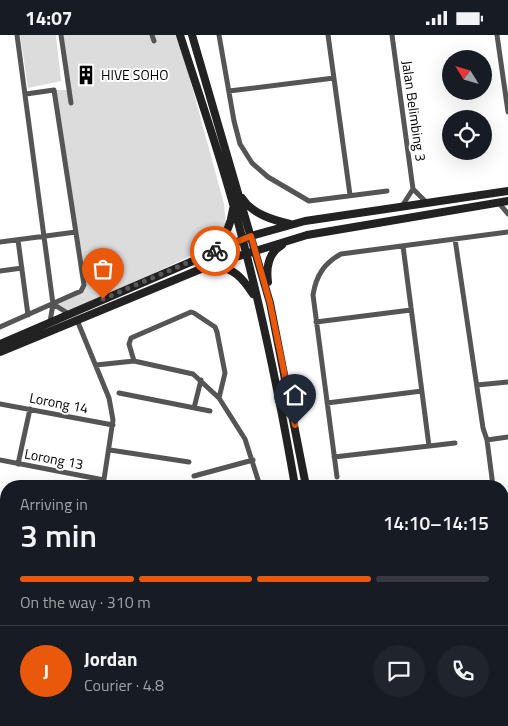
<!DOCTYPE html>
<meta charset="utf-8">
<style>
:root{--surface:#171b24;--page:#20242c;--text:#f1f3f6;--muted:#9ea1a6;--line:#363941;--accent:#ea580c}
body{margin:0;font-family:"Titillium Web",sans-serif;background:var(--page);color:var(--text);height:100vh;display:flex;flex-direction:column;font-size:19px;white-space:nowrap}
*{box-sizing:border-box;margin:0}
p{font-size:16px;color:var(--muted)}
.icon{flex:none;width:28px;height:28px;fill:none;stroke:currentColor;stroke-width:2;stroke-linecap:round;stroke-linejoin:round}
.map{position:relative;flex:1;overflow:hidden}
.drawer{position:absolute;left:0px;top:445px;width:509px;height:246px;display:flex;flex-direction:column;background:var(--surface);border-radius:20px 20px 0 0;box-shadow:0 5px 20px #0002}
.drawer>*{flex:none}
.needle{width:32px;rotate:307deg}
.controls{position:absolute;left:442px;top:15px;display:grid;gap:10px}
.controls a{display:grid;place-items:center;width:50px;height:50px;border-radius:50%;background:var(--surface);box-shadow:0 5px 20px #0002;font-size:25px}
.pin{position:absolute;display:grid;place-items:center;width:42px;height:42px;color:#fff;margin:-51px -21px;border-radius:50% 50% 50% 0;rotate:-45deg;box-shadow:0 0 5px #0007}
.pin .icon{rotate:45deg}
.courier{position:absolute;display:grid;place-items:center;width:50px;height:50px;margin:-25px;border:4px solid #ea580c;border-radius:50%;background:#fff;color:#222;box-shadow:0 1px 6px #0007}
.headline em{font-style:normal;font-weight:600}
.headline div{display:flex;flex-direction:column-reverse}
.headline{display:flex;align-items:center;justify-content:space-between;height:85px;padding:0 20px}
h1{font-size:32px;font-weight:600;line-height:38px}
.bar{display:grid;grid-template-columns:repeat(4,1fr);gap:8px 5px;align-content:center;height:60px;padding:0 20px}
.bar i{height:6px;border-radius:4px;background:var(--line)}
.bar .selected{background:var(--accent)}
.bar p{grid-column:span 4}
.line{display:flex;align-items:center;gap:12px;padding:0 20px;border-top:1px solid var(--line)}
.line div{flex:1}
.round{display:grid;place-items:center;flex:none;width:52px;height:52px;border-radius:26px;background:var(--page)}
.status{display:flex;justify-content:space-between;align-items:center;height:35px;padding:0 25px;background:var(--surface);direction:ltr}
.status svg{height:14px;fill:currentColor}
.map>svg:first-child{display:block}
</style>
<div class="status"><b>14:07</b><svg viewBox="0 0 49 12"><path d="M0 12V9h3v3zM5 12V6h3v6zM10 12V3h3v9zM15 12V0h3v12zM26 1h20v11H26zM47 4h2v5h-2z"/></svg></div>
<div class="map">
<svg width="508" height="691" viewBox="0 0 508 691">
<rect width="100%" height="100%" fill="#fff"/>
<path fill="#dcdcdc" d="M20 0H56L61 46 28 53Z
M61 0H178L224 169 226 189 207 213 69 279 53 269 83 254 54 55H69Z
M67 685H149L147 691H66Z"/>
<g fill="none" stroke-linecap="round" stroke-linejoin="round">
<path stroke="#555" stroke-width="5" d="M17 0 53 269 50 287
M61 0 71 68
M152 0 154 6
M219 0 234 86 240 109 252 128 268 142 309 166 387 156
M328 0 350 160
M392 0 413 154 426 167
M497 0 508 77
M229 56 334 43
M498 167 508 179
M402 171 413 154
M455 204 483 393 487 405 508 402
M18 205 28 280
M0 207 76 197
M403 211 429 411
M0 236 22 233
M53 269 69 279
M77 285 109 363 113 385 103 451
M316 287 411 275
M0 292 81 256 84 250 54 55 26 59
M134 326 129 309 131 303 191 277 194 278 215 292 217 297 225 338 219 363
M96 330 134 326 193 339 219 363 245 404 260 451
M477 350 508 347
M119 358 210 376
M327 368 422 356
M0 369 113 390
M194 373 201 345
M487 405 493 451
M110 415 189 427
M334 422 455 408
M0 425 104 445
M18 429 30 374
M194 441 253 425
M337 442 313 260C316 241 324 228 341 219L508 197
M502 582 508 656
M0 614 6 615
M51 685 60 687
M1 691 4 677
M208 691 210 685"/>
<path stroke="#222" stroke-width="8" d="M180 0C195 47 211 94 225 141 255 242 277 347 295 451
M192 0 270 268 306 451
M242 163C252 179 273 185 290 189
M214 215C225 203 231 190 233 174
M215 230C234 234 242 242 253 259
M268 247C266 232 268 218 282 210
M0 309 251 201 305 186 508 156
M0 317 213 229 307 200 508 166
M315 685 316 691
M325 685 326 691"/>
</g>
<g fill="none" stroke-linecap="round" stroke-linejoin="round">
<path stroke="#595959" stroke-width="5" stroke-dasharray="0 9" d="M103 264 215 216"/>
<path stroke="#ea580c" stroke-width="6" d="M215 216 251 201 270 268 295 390"/>
</g>
<defs>
<symbol id="building-bare" viewBox="-9 -9 18 18"><path d="M-4-6H4V6H1V3H-1V6H-4ZM-2.5-4.3h1.7v1.8h-1.7ZM.8-4.3h1.7v1.8H.8ZM-2.5-1h1.7V.8h-1.7ZM.8-1h1.7V.8H.8Z" fill="#000" stroke="#fff" stroke-width="2.5" paint-order="stroke"/></symbol>
</defs>
<g fill-rule="evenodd">
<use href="#building-bare" x="72" y="26" width="28" height="28"/>
</g>
<g text-anchor="middle" stroke-width="4" stroke-linejoin="round" paint-order="stroke">
<g font-size="14" fill="#000" stroke="#fff" text-anchor="start">
<text x="101" y="45">HIVE SOHO</text>
</g>
<g font-size="14" fill="#000" stroke="#fff">
<text transform="translate(414 76) rotate(82)" y="5">Jalan Belimbing 3</text>
<text transform="translate(59 368) rotate(11)" y="5">Lorong 14</text>
<text transform="translate(54 424) rotate(11)" y="5">Lorong 13</text>
</g>
</g>
</svg>
<div class="controls">
<a><svg class="needle" viewBox="-14 -14 28 28"><path d="M0-13l5 13h-10z" fill="#e53935"/><path d="M0 13l5-13h-10z" fill="#9ea1a6"/></svg></a>
<a><svg class="icon" aria-label="locate" viewBox="0 0 24 24"><circle cx="12" cy="12" r="6"/><path d="M12 2v4M12 18v4M2 12h4M18 12h4"/></svg></a>
</div>
<div class="pin" style="left:103px;top:264px;background:#ea580c"><svg class="icon" aria-label="bag" viewBox="0 0 24 24"><path d="M5 8h14l-1 12H6zM9 8a3 3 0 0 1 6 0"/></svg></div>
<div class="pin" style="left:295px;top:390px;background:#1f2937"><svg class="icon" aria-label="home" viewBox="0 0 24 24"><path d="M3 11l9-7 9 7M6 9v11h12V9"/></svg></div>
<div class="courier" style="left:215px;top:216px"><svg class="icon" aria-label="bike" viewBox="0 0 24 24"><circle cx="6" cy="16" r="4"/><circle cx="18" cy="16" r="4"/><path d="M6 16l4-8h5l3 8M10 8l3 8H6M13 5h3"/></svg></div>
<section class="drawer">
<div class="headline"><div><h1>3 min</h1><p>Arriving in</p></div><em>14:10–14:15</em></div>
<div class="bar"><i class="selected"></i><i class="selected"></i><i class="selected"></i><i></i><p>On the way · 310 m</p></div>
<div class="line" style="height:90px"><b class="round" style="background:var(--accent);color:#fff">J</b><div><b>Jordan</b><p>Courier · 4.8</p></div><a class="round"><svg class="icon" aria-label="chat" viewBox="0 0 24 24"><path d="M4 5h16v11H9l-5 4z"/></svg></a><a class="round"><svg class="icon" aria-label="phone" viewBox="0 0 24 24"><path d="M5 4h4l2 5-3 2q2 4 5 5l2-3 5 2v4C11 20 4 13 5 4z"/></svg></a></div>
</section>
</div>
